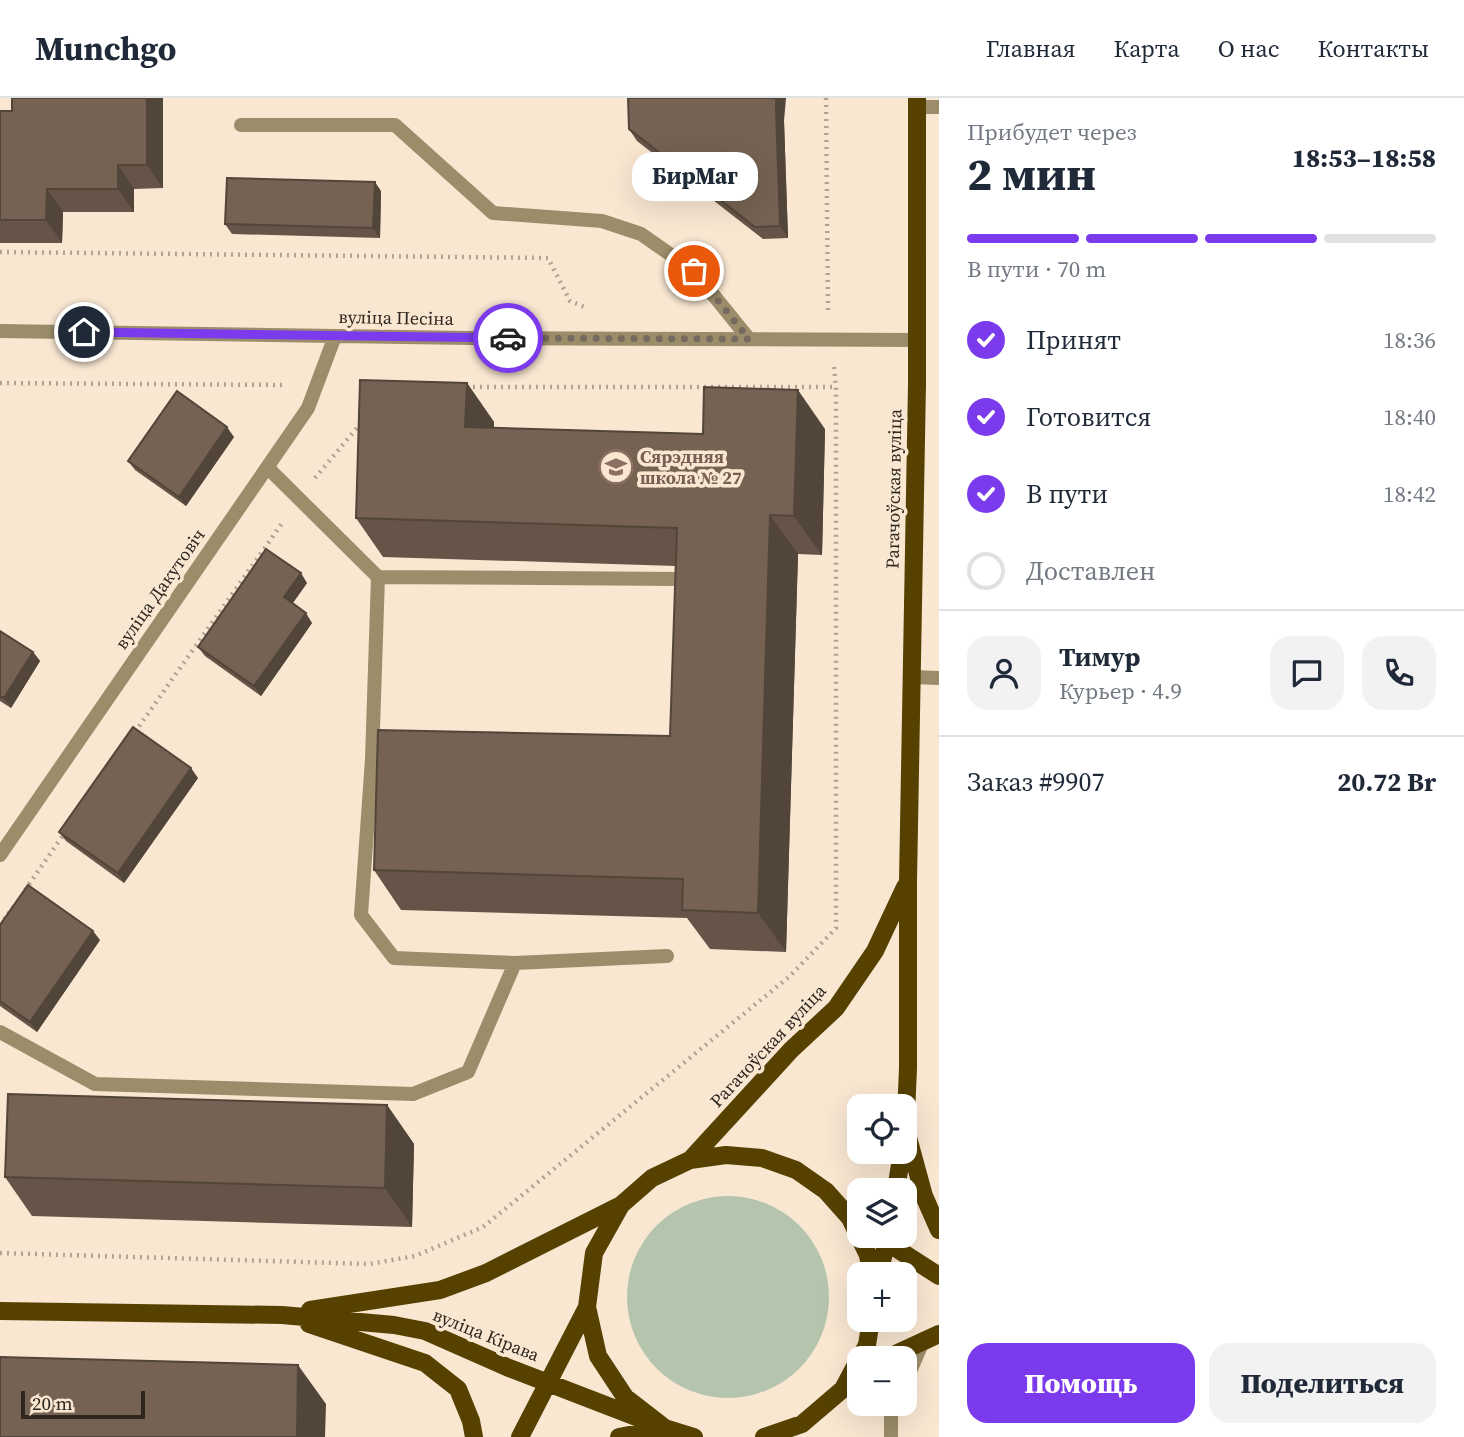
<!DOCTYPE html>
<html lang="ru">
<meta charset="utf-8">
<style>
:root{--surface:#fff;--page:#f2f2f3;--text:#1f2937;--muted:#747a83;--line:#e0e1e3;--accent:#7c3aed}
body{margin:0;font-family:"Source Serif 4",serif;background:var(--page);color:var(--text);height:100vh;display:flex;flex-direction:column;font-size:26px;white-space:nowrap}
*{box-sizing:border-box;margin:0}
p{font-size:23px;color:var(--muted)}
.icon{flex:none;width:38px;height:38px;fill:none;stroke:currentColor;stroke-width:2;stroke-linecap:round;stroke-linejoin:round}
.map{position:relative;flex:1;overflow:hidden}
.sheet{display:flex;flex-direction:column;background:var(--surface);width:525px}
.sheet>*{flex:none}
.tools{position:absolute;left:847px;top:996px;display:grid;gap:14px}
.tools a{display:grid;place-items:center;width:70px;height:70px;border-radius:14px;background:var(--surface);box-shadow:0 7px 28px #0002;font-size:35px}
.scale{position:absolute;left:21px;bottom:18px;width:124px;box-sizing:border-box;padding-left:7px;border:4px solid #2e2720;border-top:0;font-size:19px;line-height:24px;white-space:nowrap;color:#2e2720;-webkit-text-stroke:5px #f9e7d2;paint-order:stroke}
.pin{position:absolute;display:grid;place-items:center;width:60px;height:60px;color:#fff;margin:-30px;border:4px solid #fff;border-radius:50%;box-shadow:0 2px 7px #0007}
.courier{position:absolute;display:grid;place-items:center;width:70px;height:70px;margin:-35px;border:5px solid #7c3aed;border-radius:50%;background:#fff;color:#222;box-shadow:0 2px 9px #0007}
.bubble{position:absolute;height:49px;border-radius:21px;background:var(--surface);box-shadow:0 7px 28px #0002;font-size:23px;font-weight:800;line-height:49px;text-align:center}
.headline em{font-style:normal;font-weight:800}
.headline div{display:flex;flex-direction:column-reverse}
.headline{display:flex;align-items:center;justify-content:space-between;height:119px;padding:0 28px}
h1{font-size:46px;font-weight:800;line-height:52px}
.bar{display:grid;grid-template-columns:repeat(4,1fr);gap:10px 7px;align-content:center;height:84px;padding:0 28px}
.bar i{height:9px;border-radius:5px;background:var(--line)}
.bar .selected{background:var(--accent)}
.bar p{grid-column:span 4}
.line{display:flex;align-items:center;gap:18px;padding:0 28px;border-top:2px solid var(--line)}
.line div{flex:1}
.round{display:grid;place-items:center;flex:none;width:74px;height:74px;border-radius:21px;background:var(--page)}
ol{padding:0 28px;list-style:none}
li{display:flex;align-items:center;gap:21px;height:77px}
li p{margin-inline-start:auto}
li .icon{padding:7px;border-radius:50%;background:var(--accent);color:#fff;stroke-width:4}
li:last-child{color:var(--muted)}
li i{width:38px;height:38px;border:4px solid var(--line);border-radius:50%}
.button{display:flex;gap:14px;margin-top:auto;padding:14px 28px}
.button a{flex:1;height:80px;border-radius:21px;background:var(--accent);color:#fff;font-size:28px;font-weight:800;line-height:80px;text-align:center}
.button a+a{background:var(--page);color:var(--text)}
header{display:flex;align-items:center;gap:42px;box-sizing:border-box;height:98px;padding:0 35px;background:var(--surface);border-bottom:2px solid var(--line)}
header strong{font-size:33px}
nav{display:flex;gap:38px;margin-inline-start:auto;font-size:24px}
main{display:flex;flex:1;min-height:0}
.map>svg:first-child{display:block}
</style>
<header>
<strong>Munchgo</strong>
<nav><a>Главная</a><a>Карта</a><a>О нас</a><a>Контакты</a></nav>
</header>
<main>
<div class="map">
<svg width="939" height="1339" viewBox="0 0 939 1339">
<rect width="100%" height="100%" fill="#f9e7d2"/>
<path fill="#b5c4ac" d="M627 1199a101 101 0 1 1 202 0a101 101 0 1 1-202 0Z"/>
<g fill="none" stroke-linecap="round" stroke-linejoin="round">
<path stroke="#b1a393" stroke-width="4.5" stroke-dasharray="2 5" stroke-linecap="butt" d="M826 0 828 215
M0 154 548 160 570 203 587 210
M0 285 286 287
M466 289H836
M315 380 361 325
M135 634 283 424
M25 792 64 736
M0 827 14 808
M0 1155 369 1166 415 1158 483 1129 790 878 836 830V289L834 269"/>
<path stroke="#9b8d6a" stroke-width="14" d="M918 9H939
M241 27H395L493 115 602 123 641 136 694 173 749 241
M268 370 378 479 372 661 361 817 394 860 515 865
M378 479 681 481V492
M912 579 939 580
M0 934 95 986 413 996 468 974 515 865 667 858"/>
<path stroke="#9b8d6a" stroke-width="14" d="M0 233 470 240 917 242
M0 757 308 310 335 238
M905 1285 924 1241
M891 1339V1316L896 1306"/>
<path stroke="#564101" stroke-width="18" d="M906 1032 924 1098 939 1132
M905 1039 908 970V783L917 286V0
M690 1062 791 952 836 910 875 853 905 789
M896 1092 902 1054
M877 1138 939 1178
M879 1176 888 1138
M310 1212 440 1192 486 1175 621 1107
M0 1213 282 1217 394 1227 425 1233 509 1270 665 1330
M309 1226 425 1265 458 1291 471 1323 474 1339
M860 1260 867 1247 871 1222
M887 1260 939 1236
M520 1339 587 1209
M619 1339 664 1330
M694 1339 665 1330 625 1299 598 1258 587 1209 594 1155 621 1107 652 1080 690 1062 726 1057 762 1060 796 1072 826 1093 850 1120 868 1157 871 1176
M764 1339 802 1326 843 1291 859 1261"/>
</g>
<path fill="#655447" d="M163 0V90L134 91V114H63L62 145H0V13Z
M784 23 788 140 763 141 637 43 629 31Z
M381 93 380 140 232 136 225 126Z
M467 285 494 324V330L703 336 825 331 822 457 798 456 786 854 710 851 687 820 401 812 374 772 670 638 676 468 383 459 356 420Z
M234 339 186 408 135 372 128 363Z
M307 485 292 506 312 525 261 598 205 558 198 549Z
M0 533 33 554 40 563 11 610 0 603Z
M198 680 124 785 66 743 59 734Z
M0 827 100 842 37 934 0 908Z
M387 1007 414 1046 412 1129 32 1118 5 1079Z"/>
<path fill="#524539" d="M147 0H163V90L147 67Z
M776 0H786L784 23 788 140 780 128 776 11Z
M118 67 134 91V114L118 91Z
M375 84 381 93 380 140 373 130Z
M47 91 63 114 62 145 46 122Z
M467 285 494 324 493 368 465 329Z
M798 292 825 331 822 457 794 418Z
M227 329 234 339 186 408 179 399Z
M770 417 798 456 786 854 758 815Z
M301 475 307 485 290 509 284 499Z
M306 515 312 525 261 598 254 588Z
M33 554 40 563 11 610 4 600Z
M191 670 198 680 124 785 118 775Z
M93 833 100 842 37 934 30 924Z
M387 1007 414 1046 412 1129 385 1090Z
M298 1267 326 1306 325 1339H297Z"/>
<path fill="#756252" stroke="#524539" stroke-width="2" d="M12 0H147V67H118V91H47L46 122H0V13H12Z
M628 0H776V11L780 128 755 129 629 31Z
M227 80 375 84 373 130 225 126Z
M360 282 467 285 465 329 703 336 704 289 798 292 794 418 770 417 758 815 682 812 683 781 374 772 378 632 670 638 677 430 356 420Z
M177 293 227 329 179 399 128 363Z
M266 451 301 475 284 499 306 515 254 588 198 549Z
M0 533 33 554 4 600 0 598Z
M133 629 191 670 118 775 59 734Z
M28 787 93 833 30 924 0 903V827Z
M8 996 387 1007 385 1090 5 1079Z
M0 1259 298 1267 297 1339H0Z"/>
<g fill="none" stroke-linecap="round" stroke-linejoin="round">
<path stroke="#756a5e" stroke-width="7" stroke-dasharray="0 12.6" d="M508 240 749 241 694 173"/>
<path stroke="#7c3aed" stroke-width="9" d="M84 234 508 240"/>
</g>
<defs>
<symbol id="school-ring" viewBox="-11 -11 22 22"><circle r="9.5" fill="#f9e7d2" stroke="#8d6e63" stroke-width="1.5"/><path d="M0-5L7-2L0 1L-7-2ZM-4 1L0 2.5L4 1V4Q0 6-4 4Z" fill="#8d6e63"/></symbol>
</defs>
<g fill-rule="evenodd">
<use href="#school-ring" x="597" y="350" width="38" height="38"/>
</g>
<g text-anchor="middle" stroke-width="7" stroke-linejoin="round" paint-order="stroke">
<g font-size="18" fill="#2e2720" stroke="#f9e7d2">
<text transform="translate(396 220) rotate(1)" y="6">вуліца Песіна</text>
<text transform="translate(894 391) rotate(-89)" y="6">Рагачоўская вуліца</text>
<text transform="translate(160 491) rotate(-55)" y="6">вуліца Дакутовіч</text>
<text transform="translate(768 948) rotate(-47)" y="6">Рагачоўская вуліца</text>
<text transform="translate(486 1237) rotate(22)" y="6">вуліца Кірава</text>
</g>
<g font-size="18" font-weight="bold" fill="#785e54" stroke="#f9e7d2" text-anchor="start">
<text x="640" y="365">Сярэдняя<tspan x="640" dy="21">школа № 27</tspan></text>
</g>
</g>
</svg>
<div class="tools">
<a><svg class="icon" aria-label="locate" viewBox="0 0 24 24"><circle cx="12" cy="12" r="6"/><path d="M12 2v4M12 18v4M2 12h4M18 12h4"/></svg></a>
<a><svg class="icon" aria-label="layers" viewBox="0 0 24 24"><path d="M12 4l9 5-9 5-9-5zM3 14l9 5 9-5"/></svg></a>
<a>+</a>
<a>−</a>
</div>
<div class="scale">20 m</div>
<div class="pin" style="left:694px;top:173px;background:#ea580c"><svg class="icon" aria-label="bag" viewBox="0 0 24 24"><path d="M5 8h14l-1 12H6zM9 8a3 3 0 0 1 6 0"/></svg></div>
<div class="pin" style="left:84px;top:234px;background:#1f2937"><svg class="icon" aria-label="home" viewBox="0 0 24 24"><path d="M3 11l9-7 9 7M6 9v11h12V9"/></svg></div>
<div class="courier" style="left:508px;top:240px"><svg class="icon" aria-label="car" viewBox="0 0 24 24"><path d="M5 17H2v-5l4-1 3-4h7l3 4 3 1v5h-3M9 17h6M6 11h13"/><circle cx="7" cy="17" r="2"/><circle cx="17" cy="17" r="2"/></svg></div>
<div class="bubble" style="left:632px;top:54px;width:126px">БирМаг</div>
</div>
<section class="sheet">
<div class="headline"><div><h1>2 мин</h1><p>Прибудет через</p></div><em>18:53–18:58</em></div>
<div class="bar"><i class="selected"></i><i class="selected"></i><i class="selected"></i><i></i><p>В пути · 70 m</p></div>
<ol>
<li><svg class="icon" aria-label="check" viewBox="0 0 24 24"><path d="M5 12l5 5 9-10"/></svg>Принят<p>18:36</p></li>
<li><svg class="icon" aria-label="check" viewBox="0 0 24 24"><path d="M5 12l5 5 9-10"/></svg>Готовится<p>18:40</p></li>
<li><svg class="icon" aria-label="check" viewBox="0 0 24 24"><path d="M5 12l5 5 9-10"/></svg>В пути<p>18:42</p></li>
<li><i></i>Доставлен</li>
</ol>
<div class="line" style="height:126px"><a class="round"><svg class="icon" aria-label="person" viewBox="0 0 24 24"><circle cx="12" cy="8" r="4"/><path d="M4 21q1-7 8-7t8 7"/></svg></a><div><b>Тимур</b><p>Курьер · 4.9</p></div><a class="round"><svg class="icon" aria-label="chat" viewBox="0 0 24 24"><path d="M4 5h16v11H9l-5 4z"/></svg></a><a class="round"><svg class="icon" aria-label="phone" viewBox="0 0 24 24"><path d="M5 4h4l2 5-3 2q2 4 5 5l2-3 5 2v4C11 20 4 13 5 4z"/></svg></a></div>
<div class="line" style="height:91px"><div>Заказ #9907</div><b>20.72 Br</b></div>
<div class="button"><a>Помощь</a><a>Поделиться</a></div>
</section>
</main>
